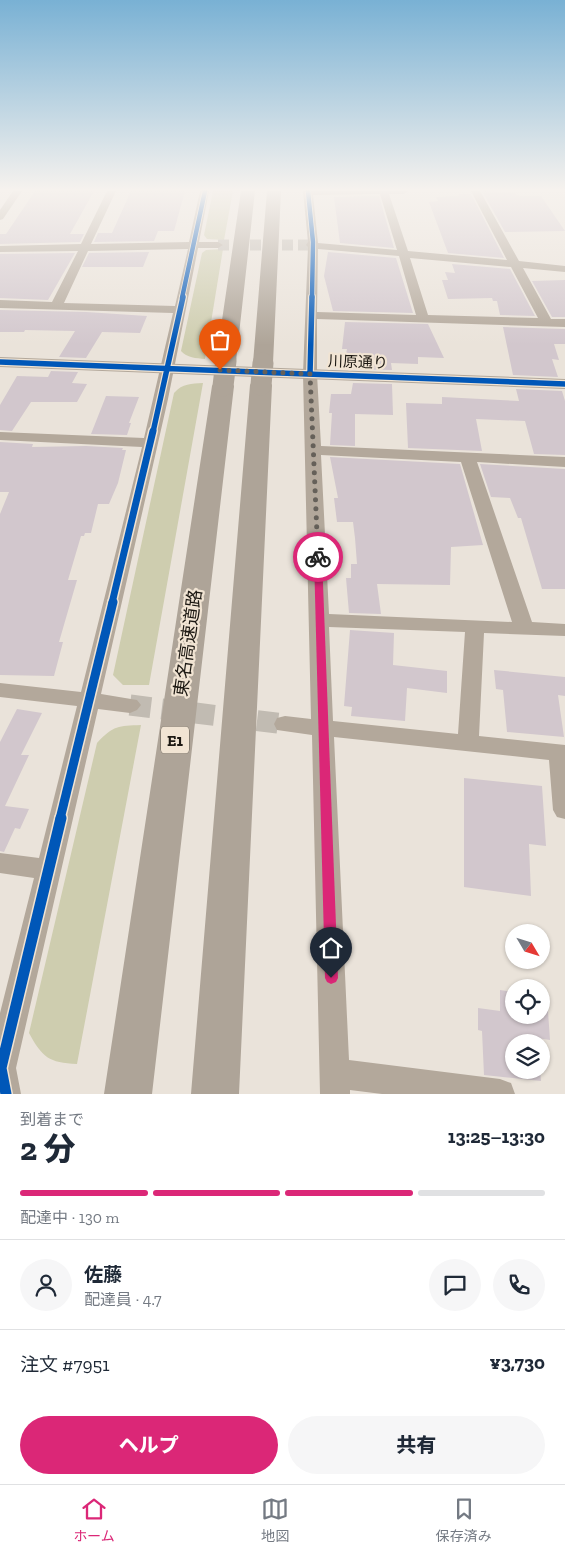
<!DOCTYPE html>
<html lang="ja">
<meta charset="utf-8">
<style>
:root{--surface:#fff;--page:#f6f6f7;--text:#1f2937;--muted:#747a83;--line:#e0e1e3;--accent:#db2777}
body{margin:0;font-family:"Zilla Slab","Noto Sans JP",serif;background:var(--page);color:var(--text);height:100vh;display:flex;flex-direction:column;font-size:19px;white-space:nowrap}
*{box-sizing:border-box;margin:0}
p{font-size:16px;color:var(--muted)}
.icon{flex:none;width:28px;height:28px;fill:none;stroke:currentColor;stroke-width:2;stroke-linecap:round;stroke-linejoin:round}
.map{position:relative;height:1094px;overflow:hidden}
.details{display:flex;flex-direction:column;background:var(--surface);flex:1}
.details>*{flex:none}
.needle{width:32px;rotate:128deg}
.fabs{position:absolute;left:505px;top:924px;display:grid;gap:10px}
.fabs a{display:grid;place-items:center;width:45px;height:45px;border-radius:50%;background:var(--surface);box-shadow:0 1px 4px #0004;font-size:25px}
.pin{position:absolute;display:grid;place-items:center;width:42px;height:42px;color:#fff;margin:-51px -21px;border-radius:50% 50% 50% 0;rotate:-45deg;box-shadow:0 0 5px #0007}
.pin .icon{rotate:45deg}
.courier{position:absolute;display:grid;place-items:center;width:50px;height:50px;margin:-25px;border:4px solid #db2777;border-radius:50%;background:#fff;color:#222;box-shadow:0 1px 6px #0007}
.summary em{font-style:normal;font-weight:800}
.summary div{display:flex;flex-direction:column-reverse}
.summary{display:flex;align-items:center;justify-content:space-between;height:85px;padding:0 20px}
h1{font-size:32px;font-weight:800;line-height:38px}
.bar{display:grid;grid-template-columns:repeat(4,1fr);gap:8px 5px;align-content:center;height:60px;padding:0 20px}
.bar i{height:6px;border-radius:4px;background:var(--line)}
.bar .active{background:var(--accent)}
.bar p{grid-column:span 4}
.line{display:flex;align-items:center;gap:12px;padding:0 20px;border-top:1px solid var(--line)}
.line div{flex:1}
.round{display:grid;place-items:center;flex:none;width:52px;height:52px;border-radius:26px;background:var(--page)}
.cta{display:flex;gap:10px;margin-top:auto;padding:10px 20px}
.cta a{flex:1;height:58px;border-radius:30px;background:var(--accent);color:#fff;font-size:20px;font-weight:800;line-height:58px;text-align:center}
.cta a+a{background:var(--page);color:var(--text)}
.dock{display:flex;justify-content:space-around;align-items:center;height:70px;border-top:1px solid var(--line);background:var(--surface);font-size:14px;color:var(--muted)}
.dock a{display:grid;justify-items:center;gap:2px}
.dock .active{color:var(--accent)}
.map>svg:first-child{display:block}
</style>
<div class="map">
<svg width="565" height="1094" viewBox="0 0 565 1094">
<rect width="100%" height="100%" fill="#eae3da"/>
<path fill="#cecdaf" d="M213 191H233L224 240 207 239 204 235Z
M223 249 205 359C196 358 187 358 181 351L202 253 206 250Z
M203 383 149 685H123L113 675 174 393C183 383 191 384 203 383Z
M141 725 77 1064C49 1063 42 1057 29 1033L97 743C114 725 118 726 141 725Z"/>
<path fill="#d2c7cd" d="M35 191H94L70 234H84L80 242 0 244V234H6Z
M131 191H185L174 231H158L154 241 94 242 98 233H112Z
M482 191 513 192 519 196H541L565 231 505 232Z
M458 194H471L504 258 448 253 429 202 438 201 436 197 459 196Z
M379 196 394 248 340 243 334 197Z
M149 252 143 267H82L89 253Z
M328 252 396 258 413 313 333 311 324 276Z
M75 253 48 300 0 298V254Z
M452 264 510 269 535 316 500 315 497 301H493L492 298 448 299 442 280H448L445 272 455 273Z
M565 280V317H552L532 281Z
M0 310 86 312 147 316 140 333 102 332 86 358 59 357 75 331 25 330 24 332H0Z
M345 322 428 324 444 358 418 357V364L391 363 392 370 354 369 356 354H346L347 349H342Z
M503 327 565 329V344H554L559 360 552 359 558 377 513 375Z
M51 371 78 372 72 383 87 384 77 402H31L12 431 0 430V405L17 376 48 377Z
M353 383 392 384 393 415 355 414V446L330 445 332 413H329L331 394H351Z
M516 389 562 391 565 401V455L534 454 525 421 476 419 482 451 408 448 406 403 442 404V397L519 401Z
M106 396 139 397 129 423H131L127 435 91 434Z
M0 442 33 444 32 447 86 446 123 448 122 450H126L118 483 109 504H98L91 533H85L84 536H81L68 580H77L59 642H63L54 676 0 675V514L9 492H0Z
M330 457 460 464 483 545 451 547 450 585 377 584 381 614 349 613 346 578H351V564H357L355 538 353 522H337L334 498H338Z
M480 464 565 469V589H542L521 518H518L510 498 491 497Z
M350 630 394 633 393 665 447 671V693L407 688 405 721 351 716 352 707 344 706Z
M494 670 565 677V696L558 695 564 737 507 732 503 690 496 689Z
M17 709 42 713 21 755H29L5 806 29 809 20 829 15 828 4 852 0 851V742Z
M464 778 542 786 546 846 529 844 531 896 464 887Z
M500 990 514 992V1015H541V996L547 997 550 1040 537 1038V1042H514V1070H540L541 1081 484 1075 482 1031 478 1030V1008L500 1011Z"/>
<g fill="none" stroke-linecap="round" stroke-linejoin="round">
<path stroke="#c1bbb2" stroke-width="11" stroke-dasharray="11 5" stroke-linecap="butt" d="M218 245H311"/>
<path stroke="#c1bbb2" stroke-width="21" stroke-dasharray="21 11" stroke-linecap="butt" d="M130 705 285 724"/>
<path fill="#b3a89b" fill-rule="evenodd" d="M13 191H22L3 219 0 220V210Z
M107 191H116L91 244 189 242 200 191H209L199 242H218L223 245 218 248H198L168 399 101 694 137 700 141 705 137 710 130 713 98 709 16 1068 21 1094H0V1013L34 878 0 873V853L39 858 77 706 0 697V683L81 692 142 447 0 440V432L144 438 173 313 0 308V300L52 302 78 251 0 252V246L81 244ZM188 249 175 306 64 303 88 251Z
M303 191H408L404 194H389L408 251 507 260 471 191H480L519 261 565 266V272L523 268 551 319H565V327L317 319V374L321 446 565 457V467L477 462 532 622 565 624V636L484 633 479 736 565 745V819L557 817 553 810 549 760 334 737 349 1060 500 1079 511 1083 515 1094H382L350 1090V1094H320L312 735 277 730 274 724 277 718 285 716 311 719 303 374 308 247 306 245 308 242ZM380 194 397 250 318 243 313 195ZM318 249 399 256 416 315 317 312ZM410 258 511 267 538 318 428 315ZM321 455 461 462 512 622 329 614ZM329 627 465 632 458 734 333 721Z"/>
<path fill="#b3a89b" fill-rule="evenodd" d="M0 357 565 379V389L0 367Z"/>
<path fill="#aea498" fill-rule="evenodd" d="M241 191H255L236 361 233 365 226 367 219 365 216 361Z
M267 191H281L273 363 270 367 263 369 256 367 253 363Z
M261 379 269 380 272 385 239 1094H191L250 385 253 380Z
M223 380 231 381 234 386 152 1094H104L212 386 215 381Z"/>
<path stroke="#aea498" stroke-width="21" d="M261 385 263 363
M223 386 226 361"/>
<defs>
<path id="cycleway-far4" d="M308 191 313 242 312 298
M182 298 205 191"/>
<path id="cycleway-far3" d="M0 362 565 384
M310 374 312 297
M153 432 183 297"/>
<path id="cycleway-far2" d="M112 603 153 431"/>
<path id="cycleway-far1" d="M60 819 113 602"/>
<path id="cycleway" d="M6 1094 1 1068 61 818"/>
</defs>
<use href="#cycleway-far4" stroke="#f1e4d3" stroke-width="6"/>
<use href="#cycleway-far3" stroke="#f1e4d3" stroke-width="8"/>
<use href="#cycleway-far2" stroke="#f1e4d3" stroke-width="10"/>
<use href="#cycleway-far1" stroke="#f1e4d3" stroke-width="12"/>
<use href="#cycleway" stroke="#f1e4d3" stroke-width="14"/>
<use href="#cycleway-far4" stroke="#0057b8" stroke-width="4.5"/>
<use href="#cycleway-far3" stroke="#0057b8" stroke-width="5.5"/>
<use href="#cycleway-far2" stroke="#0057b8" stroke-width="7"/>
<use href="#cycleway-far1" stroke="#0057b8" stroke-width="9"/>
<use href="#cycleway" stroke="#0057b8" stroke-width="11"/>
</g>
<linearGradient id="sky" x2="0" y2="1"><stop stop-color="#79b1d4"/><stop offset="0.55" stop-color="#f6f2ee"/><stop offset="1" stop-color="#f6f2ee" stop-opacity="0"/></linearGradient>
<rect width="565" height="345" fill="url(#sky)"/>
<path fill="#db2777" d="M318 554 322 557 338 978 336 982 331 984 327 982 325 978 314 557Z"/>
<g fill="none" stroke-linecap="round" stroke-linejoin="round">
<path stroke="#656059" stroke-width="5" stroke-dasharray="0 9" d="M220 370 310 374 318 557"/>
</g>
<g text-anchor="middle" stroke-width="4.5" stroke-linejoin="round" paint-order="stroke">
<g font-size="15" fill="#1d1913" stroke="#f1e4d3">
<text transform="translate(358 362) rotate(2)" y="5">川原通り</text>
</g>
<rect fill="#f1e4d3" stroke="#5d564d" stroke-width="1" x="161" y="726.5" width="28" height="27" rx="4"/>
<g font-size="16" font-weight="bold" fill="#1d1913">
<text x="175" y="746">E1</text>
</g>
<g font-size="18" fill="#1d1913" stroke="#f1e4d3">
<text transform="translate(188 643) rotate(-82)" y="6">東名高速道路</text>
</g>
</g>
</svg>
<div class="fabs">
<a><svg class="needle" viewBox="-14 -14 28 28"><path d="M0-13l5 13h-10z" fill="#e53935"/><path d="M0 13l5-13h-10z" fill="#747a83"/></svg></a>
<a><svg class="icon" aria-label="locate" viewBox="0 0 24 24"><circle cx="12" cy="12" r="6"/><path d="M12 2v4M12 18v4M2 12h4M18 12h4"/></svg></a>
<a><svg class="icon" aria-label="layers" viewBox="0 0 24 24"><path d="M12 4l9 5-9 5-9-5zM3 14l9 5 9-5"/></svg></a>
</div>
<div class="pin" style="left:220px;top:370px;background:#ea580c"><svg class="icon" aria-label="bag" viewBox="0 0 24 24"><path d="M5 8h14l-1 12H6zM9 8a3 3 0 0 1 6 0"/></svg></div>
<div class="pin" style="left:331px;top:978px;background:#1f2937"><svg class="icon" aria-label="home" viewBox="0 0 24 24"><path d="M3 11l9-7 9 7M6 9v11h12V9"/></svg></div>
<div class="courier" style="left:318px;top:557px"><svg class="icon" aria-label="bike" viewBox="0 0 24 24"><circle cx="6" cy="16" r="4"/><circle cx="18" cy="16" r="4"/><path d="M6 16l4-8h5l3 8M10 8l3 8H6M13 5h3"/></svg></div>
</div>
<section class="details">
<div class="summary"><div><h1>2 分</h1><p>到着まで</p></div><em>13:25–13:30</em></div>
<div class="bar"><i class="active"></i><i class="active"></i><i class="active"></i><i></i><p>配達中 · 130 m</p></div>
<div class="line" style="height:90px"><a class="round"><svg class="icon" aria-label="person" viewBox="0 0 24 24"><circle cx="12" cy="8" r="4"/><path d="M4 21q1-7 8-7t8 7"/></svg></a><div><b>佐藤</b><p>配達員 · 4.7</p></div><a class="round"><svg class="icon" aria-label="chat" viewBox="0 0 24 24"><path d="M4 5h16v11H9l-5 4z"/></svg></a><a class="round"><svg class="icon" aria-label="phone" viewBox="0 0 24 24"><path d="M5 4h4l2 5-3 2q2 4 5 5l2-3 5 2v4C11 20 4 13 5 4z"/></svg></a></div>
<div class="line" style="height:65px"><div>注文 #7951</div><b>¥3,730</b></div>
<div class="cta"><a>ヘルプ</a><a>共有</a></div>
</section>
<nav class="dock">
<a class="active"><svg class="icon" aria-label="home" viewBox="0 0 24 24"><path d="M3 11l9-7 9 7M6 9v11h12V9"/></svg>ホーム</a>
<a><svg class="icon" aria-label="map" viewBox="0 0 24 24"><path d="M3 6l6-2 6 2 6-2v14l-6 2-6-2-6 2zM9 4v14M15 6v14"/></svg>地図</a>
<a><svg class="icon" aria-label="saved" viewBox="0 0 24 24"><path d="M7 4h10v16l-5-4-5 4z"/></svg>保存済み</a>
</nav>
